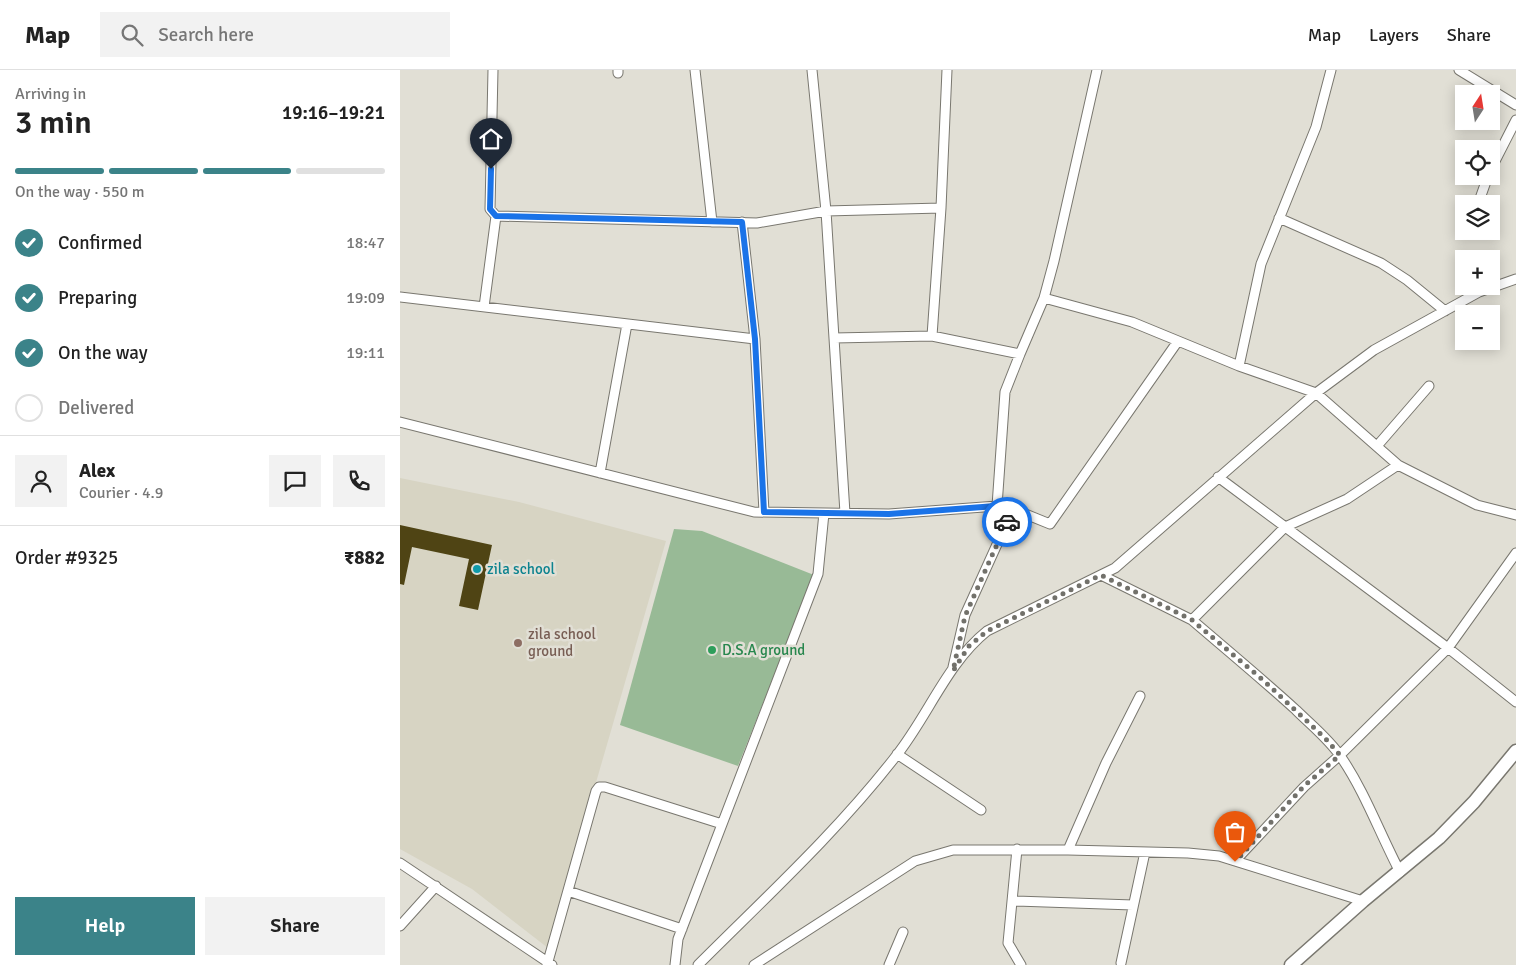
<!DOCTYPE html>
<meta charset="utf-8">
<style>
:root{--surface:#fff;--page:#f2f2f2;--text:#222;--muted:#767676;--line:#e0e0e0;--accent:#3b8389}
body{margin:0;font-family:Signika,sans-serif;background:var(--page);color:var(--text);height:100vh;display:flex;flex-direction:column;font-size:19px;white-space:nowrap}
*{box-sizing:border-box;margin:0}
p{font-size:16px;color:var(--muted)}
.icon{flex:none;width:28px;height:28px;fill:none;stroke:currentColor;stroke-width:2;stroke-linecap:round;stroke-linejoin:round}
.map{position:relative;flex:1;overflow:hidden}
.details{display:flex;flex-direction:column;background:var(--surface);width:400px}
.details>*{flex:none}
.needle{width:32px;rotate:12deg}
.fabs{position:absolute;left:1055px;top:15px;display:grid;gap:10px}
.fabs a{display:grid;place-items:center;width:45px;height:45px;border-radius:0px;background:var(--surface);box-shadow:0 2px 12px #0003;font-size:25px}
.pin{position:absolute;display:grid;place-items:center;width:42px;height:42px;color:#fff;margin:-51px -21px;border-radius:50% 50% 50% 0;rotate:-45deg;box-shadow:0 0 5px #0007}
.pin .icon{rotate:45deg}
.courier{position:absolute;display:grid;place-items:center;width:50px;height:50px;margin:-25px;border:4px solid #1a73e8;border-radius:50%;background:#fff;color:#222;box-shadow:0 1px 6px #0007}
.headline em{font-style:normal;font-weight:600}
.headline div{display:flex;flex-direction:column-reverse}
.headline{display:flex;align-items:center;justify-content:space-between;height:85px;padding:0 15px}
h1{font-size:32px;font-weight:600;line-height:38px}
.bar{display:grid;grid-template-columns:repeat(4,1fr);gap:8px 5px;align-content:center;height:60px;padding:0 15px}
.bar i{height:6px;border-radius:4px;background:var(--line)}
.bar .selected{background:var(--accent)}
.bar p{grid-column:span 4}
.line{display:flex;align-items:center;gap:12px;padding:0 15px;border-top:1px solid var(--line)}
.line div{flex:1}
.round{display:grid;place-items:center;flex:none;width:52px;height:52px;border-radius:0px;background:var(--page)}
ol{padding:0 15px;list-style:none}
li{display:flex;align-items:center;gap:15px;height:55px}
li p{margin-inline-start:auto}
li .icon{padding:5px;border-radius:50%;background:var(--accent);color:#fff;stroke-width:4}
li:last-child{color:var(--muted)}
li i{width:28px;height:28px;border:2px solid var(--line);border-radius:50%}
.action{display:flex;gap:10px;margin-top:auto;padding:10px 15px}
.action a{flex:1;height:58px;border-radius:0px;background:var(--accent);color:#fff;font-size:20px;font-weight:600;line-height:58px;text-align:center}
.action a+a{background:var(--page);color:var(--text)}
header{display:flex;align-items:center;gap:30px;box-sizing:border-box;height:70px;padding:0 25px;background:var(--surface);border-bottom:1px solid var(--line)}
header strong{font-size:24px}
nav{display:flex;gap:28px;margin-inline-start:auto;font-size:18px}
.search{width:350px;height:45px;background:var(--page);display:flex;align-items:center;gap:12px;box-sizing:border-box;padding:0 18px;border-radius:0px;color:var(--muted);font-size:19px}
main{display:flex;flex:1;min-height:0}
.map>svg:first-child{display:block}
</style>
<header>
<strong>Map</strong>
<div class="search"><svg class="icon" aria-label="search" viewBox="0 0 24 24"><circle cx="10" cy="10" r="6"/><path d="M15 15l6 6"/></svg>Search here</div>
<nav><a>Map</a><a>Layers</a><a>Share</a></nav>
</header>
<main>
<section class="details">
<div class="headline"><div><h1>3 min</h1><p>Arriving in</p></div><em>19:16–19:21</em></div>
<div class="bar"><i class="selected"></i><i class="selected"></i><i class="selected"></i><i></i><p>On the way · 550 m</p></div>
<ol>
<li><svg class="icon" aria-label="check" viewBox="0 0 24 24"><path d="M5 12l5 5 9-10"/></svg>Confirmed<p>18:47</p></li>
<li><svg class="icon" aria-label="check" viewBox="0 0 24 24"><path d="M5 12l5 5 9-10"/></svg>Preparing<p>19:09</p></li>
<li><svg class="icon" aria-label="check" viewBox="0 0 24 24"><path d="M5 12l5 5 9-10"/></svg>On the way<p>19:11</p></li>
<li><i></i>Delivered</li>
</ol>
<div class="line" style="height:90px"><a class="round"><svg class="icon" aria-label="person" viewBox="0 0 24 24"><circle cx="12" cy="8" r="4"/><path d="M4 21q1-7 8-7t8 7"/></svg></a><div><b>Alex</b><p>Courier · 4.9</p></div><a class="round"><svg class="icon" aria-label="chat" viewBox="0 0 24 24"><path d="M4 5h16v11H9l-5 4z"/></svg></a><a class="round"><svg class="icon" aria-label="phone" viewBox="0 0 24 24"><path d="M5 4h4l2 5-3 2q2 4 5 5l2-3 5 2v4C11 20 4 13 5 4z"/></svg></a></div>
<div class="line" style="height:65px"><div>Order #9325</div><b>₹882</b></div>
<div class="action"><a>Help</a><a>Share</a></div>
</section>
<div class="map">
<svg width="1116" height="895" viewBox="0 0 1116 895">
<rect width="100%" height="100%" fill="#e1dfd5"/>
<path fill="#d7d4c3" d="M0 408 119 432 266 471 148 878 72 819 0 779Z"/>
<path fill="#98ba96" d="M274 459 302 461 414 505 338 696 220 655Z"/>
<path fill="#4f4414" d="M0 455 92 475 78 540 59 536 69 489 12 477 4 515 0 514Z"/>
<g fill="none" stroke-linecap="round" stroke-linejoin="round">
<defs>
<path id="street" d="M93 0 90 139 96 146 357 153 426 141 541 138
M295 0 312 152
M412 0 426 141 445 443
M547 0 541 138 532 266 620 284 644 228 654 191 697 0
M1059 0 1116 35
M218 3V0
M1091 99 1116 50
M1078 134 1088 106
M879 148 981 193 1007 210 1045 241
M342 152 355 269
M0 227 355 269 364 442
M644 228 732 252 839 296 916 323 998 395 1077 435 1116 445
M84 237 96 146
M434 268 532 266
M839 296 861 194 916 57 931 0
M0 352 354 442 489 444 597 436
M977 376 1029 316
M998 395 947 429 885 457 792 550C827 580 862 609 896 640 911 655 929 669 941 687 965 722 980 764 1000 802
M200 403 227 254
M818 407 1048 578 1116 632
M613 439 650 454 778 271
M701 505 792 550
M553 597 565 545 613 439 597 436 605 322 620 284
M497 684 581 740
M617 779 608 873 621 895
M668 780 706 693 740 626
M835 791 904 717 940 685 1048 578 1116 483
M0 793 152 895
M168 821 282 859
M613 831 733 835
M0 856 36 816
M721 893 745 782
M147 895 196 721 199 717H205L322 754
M275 895 278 869 418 504 424 443
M298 895C366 827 437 762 496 686 528 646 547 593 587 561L715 498 916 323 974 280 1079 222 1116 209
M354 895 515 791 553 780H668L788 783 819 786 963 831
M489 895 503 862"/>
<path id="secondary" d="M891 895 963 831 1039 768 1074 732 1116 681"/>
</defs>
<use href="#street" stroke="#79776f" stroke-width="11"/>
<use href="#secondary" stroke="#79776f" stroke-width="15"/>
<use href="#street" stroke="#fff" stroke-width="9"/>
<use href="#secondary" stroke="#fff" stroke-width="12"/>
</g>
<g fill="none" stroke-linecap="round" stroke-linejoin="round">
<path stroke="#72716b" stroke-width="5" stroke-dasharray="0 9" d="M607 452 565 546 553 601 569 576 587 561 701 505 792 550 863 610 925 668 940 685 904 716 835 792"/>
<path stroke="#1a73e8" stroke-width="6" d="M91 99 90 139 96 146 342 152 355 269 364 442 489 444 596 436 613 439 607 452"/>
</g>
<circle fill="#0f9aa8" stroke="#e1dfd5" stroke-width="2" cx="77" cy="499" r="5"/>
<circle fill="#8d6e63" stroke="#e1dfd5" stroke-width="2" cx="118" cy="573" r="5"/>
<circle fill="#2e9e5b" stroke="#e1dfd5" stroke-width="2" cx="312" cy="580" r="5"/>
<g text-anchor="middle" stroke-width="5" stroke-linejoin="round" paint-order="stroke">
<g font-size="15" fill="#0d838f" stroke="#e1dfd5" text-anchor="start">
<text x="87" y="504">zila school</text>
</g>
<g font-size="15" fill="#785e54" stroke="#e1dfd5" text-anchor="start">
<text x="128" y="569">zila school<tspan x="128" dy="17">ground</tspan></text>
</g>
<g font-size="15" fill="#27864d" stroke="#e1dfd5" text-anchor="start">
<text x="322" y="585">D.S.A ground</text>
</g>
</g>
</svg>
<div class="fabs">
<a><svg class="needle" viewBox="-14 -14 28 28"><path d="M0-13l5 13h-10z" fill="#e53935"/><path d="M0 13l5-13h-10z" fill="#767676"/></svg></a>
<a><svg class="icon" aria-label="locate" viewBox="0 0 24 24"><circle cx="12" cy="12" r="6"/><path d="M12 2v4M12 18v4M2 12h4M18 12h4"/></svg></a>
<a><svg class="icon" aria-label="layers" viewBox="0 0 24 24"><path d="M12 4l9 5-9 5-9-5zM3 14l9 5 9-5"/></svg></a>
<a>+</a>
<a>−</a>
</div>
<div class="pin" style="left:835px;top:792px;background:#ea580c"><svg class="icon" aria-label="bag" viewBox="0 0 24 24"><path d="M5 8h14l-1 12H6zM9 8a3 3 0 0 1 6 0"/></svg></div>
<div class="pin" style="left:91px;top:99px;background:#1f2937"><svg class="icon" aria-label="home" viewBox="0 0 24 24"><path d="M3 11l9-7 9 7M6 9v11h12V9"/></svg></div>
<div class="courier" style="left:607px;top:452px"><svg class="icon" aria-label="car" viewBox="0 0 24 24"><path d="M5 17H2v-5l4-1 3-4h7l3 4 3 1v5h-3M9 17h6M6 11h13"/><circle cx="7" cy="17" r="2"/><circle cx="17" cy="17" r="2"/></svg></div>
</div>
</main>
